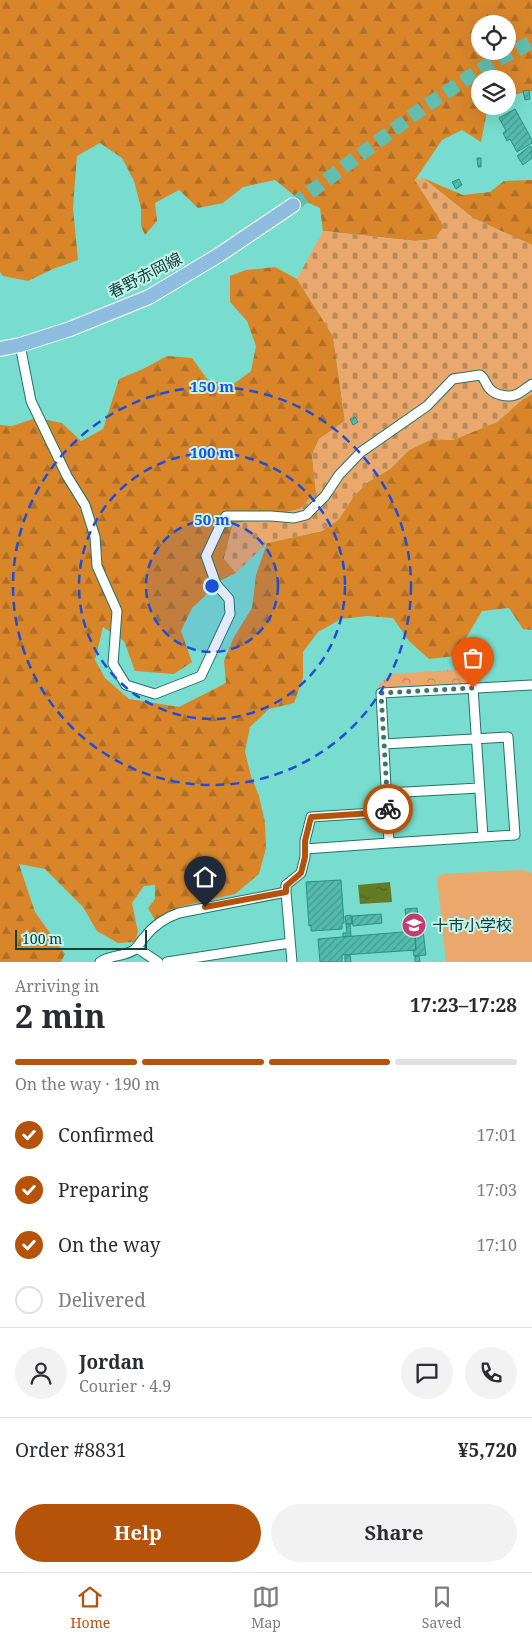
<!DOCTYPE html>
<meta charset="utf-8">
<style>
:root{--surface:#fff;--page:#f2f2f3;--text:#2b2b33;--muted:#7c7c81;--line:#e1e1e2;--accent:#b45309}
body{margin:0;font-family:"Noto Serif","Noto Sans JP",serif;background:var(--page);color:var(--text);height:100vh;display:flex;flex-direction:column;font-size:19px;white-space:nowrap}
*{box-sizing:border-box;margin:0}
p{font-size:16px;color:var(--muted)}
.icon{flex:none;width:28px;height:28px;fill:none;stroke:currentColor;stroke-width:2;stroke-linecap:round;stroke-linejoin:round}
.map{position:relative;height:962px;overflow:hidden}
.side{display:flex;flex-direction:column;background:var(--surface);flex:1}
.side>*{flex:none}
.controls{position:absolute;left:471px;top:15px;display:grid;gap:10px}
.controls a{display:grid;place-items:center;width:45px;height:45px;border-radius:50%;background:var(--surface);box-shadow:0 5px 20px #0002;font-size:25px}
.scale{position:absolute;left:15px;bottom:12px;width:132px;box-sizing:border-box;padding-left:5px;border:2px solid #14403a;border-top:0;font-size:14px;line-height:18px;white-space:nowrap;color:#14403a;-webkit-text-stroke:4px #c5f4ec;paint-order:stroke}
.pin{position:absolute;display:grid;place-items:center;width:42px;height:42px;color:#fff;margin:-51px -21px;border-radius:50% 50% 50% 0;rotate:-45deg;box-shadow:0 0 5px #0007}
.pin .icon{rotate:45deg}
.courier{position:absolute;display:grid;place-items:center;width:50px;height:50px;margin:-25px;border:4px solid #b45309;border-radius:50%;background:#fff;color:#222;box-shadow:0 1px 6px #0007}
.headline em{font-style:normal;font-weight:700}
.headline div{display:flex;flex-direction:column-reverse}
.headline{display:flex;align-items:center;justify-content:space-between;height:85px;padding:0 15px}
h1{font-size:32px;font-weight:700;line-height:38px}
.bar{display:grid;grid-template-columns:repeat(4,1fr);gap:8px 5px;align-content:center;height:60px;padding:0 15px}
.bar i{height:6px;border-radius:4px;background:var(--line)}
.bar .current{background:var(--accent)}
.bar p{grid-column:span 4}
.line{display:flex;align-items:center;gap:12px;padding:0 15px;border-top:1px solid var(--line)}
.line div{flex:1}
.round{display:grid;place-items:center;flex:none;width:52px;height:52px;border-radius:26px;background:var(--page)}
ol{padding:0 15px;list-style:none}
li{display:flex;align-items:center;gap:15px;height:55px}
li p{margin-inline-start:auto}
li .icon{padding:5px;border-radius:50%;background:var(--accent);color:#fff;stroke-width:4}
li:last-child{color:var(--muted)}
li i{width:28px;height:28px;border:2px solid var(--line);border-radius:50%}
.cta{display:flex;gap:10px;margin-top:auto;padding:10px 15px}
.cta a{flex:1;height:58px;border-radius:30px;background:var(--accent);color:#fff;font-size:20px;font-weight:700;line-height:58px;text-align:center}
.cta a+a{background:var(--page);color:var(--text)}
.tabs{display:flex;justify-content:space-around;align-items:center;height:70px;border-top:1px solid var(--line);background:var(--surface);font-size:14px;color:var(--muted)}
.tabs a{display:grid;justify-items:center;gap:2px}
.tabs .current{color:var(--accent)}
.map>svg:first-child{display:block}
</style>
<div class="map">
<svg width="532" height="962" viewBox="0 0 532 962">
<defs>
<pattern id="forest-firs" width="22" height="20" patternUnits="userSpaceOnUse" patternTransform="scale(1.25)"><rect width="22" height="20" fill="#d9862b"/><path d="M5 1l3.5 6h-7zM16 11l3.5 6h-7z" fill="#af6f26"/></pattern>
<pattern id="cemetery-stones" width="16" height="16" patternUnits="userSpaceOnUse" patternTransform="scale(1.25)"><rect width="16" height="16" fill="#eaa86c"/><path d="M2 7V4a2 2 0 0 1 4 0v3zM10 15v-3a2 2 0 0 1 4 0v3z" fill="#bc8a5a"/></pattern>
<pattern id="park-crowns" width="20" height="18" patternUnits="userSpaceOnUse" patternTransform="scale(1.25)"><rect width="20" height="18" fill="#eaa86c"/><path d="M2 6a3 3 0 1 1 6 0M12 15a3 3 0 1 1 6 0" fill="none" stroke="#bc8a5a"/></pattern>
<pattern id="water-ripples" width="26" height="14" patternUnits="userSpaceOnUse" patternTransform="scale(1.25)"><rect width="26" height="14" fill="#647a25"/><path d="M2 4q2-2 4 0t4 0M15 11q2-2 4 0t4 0" fill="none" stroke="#4c6020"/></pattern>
<pattern id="building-hatch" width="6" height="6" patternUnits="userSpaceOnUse" patternTransform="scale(1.25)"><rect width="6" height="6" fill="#55bcad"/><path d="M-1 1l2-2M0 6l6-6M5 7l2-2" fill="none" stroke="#459a8e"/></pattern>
</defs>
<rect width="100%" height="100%" fill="#78ddce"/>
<path fill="url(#forest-firs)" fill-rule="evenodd" d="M0 0H532V91L508 96V79H480V106H488L481 142 462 130 442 140 415 180 444 226 435 239 415 241 323 231 320 208 296 197 275 180 243 187 223 203 198 208 179 190 155 203 157 221 145 235 141 226V208L134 181 122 158 100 143 77 156 73 208 78 260 53 269 28 281 3 276 0 272ZM480 24H508V51H480Z
M423 178 463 195 490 192 504 181 532 180V245L473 218Z
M275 267 297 279 333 336 345 421 319 439 312 455 316 492 300 509 233 524 224 558 236 573 211 585 205 596 192 608 181 631 192 662 174 674 135 671 124 641 103 627 95 660 105 678 129 699 179 707 226 683 224 661 234 637 252 608 256 575 267 543 322 531 339 519 354 496 368 482 390 469 409 450 432 439 453 440 497 422 523 399 532 394V630L523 629 509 608 482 611 469 633 455 656 429 659 409 641 393 618 367 616 341 619 318 632 303 652V678L294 703 269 709 250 727 245 752 251 776 259 796 265 822 266 848 259 874 235 894 179 907 155 920 148 908 155 899V885L144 886 132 903 138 932 135 942 118 943 97 931 83 907 45 869 19 864 35 912 65 954 61 962H0V425L12 426 36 418 62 423 81 441 103 429 119 379 143 369 167 356 192 358 207 379 231 386 251 371 256 346 247 321 230 302V276L246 270Z"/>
<path fill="url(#cemetery-stones)" d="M423 178 473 218 532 245V394L523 399 497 422 453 440 432 439 409 450 390 469 368 482 354 496 339 519 322 531 267 543 236 573 224 559 233 524 300 509 316 492 312 455 319 439 345 421 333 336 297 279 323 231 415 241 435 239 444 226 415 180Z"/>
<path fill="url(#park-crowns)" d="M467 669 471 683 379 688V684L391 674Z"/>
<path fill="#eaa86c" d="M522 870 528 871 532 874V962H446L437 878 440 875 444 874Z"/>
<path fill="url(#water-ripples)" d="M390 882 392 902 360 904 358 885Z"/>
<path fill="url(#building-hatch)" stroke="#239386" d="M489 73 495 74V79H489Z
M529 90 530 99 525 100 523 91Z
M515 109 532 140V143L517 152 510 139 507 141 503 133 506 131 499 118Z
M530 146 532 148V158L523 165 517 156Z
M477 158H481V167H478Z
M459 179 462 185 456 189 452 182Z
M355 417 358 422 353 425 350 419Z
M341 880 344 923H342V929L311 931V925L309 926 306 882Z
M417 908 418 917 406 918 405 909Z
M381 914 382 923 353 926 352 916Z
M351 915 352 924H346L345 916Z
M346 924H350L351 936 343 937V933H347Z
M415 931 416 950 342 955V962H320L318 939Z
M423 931 426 955 414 956 413 950H416L414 932Z
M345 955H350L351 962H345Z
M415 956H419L420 962H415Z"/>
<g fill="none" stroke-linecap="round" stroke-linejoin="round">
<path stroke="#64beb0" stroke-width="14" stroke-dasharray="14 7" stroke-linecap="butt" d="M293 205 424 107 489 64 532 42"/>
<defs>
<path id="minor" d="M20 345 31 401 67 476 85 505 95 537 97 566 117 611 113 664 126 685 155 694 201 676 230 614 229 599 216 584 206 556 222 522 226 516H271L294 518 306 515 325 496 339 475 361 452 427 406 453 379 480 375C485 378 485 383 489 388 493 394 507 398 515 395 521 393 527 387 532 384
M473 688 483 837
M384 744 508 737 515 835 389 843 381 693 532 685
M387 793 479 788
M305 849 389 843
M286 892V885L301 873 305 857V841L311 817 388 812
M137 948 158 962
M100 962C110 955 123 957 134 950 138 947 140 942 144 938 153 926 164 918 179 913L286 892 292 962
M167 962 290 943"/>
<path id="primary" d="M0 349 20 345 70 329 149 297 219 255 293 205"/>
</defs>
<use href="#minor" stroke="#227369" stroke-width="11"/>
<use href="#primary" stroke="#fff" stroke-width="16"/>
<use href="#minor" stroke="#fff" stroke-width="9"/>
<use href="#primary" stroke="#8ebddf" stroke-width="14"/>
</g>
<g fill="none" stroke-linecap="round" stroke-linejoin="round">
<path stroke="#37776e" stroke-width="5" stroke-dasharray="0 9" d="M388 809 381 693 473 688"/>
<path stroke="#b45309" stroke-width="6" d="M205 907 286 892V886L301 873 305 857V841L311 817 388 812V809"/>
</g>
<circle cx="212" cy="586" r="66" fill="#1d4ed8" fill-opacity=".12"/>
<g fill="none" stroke="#1d4ed8" stroke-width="2.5" stroke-dasharray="9 6">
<circle cx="212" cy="586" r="66"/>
<circle cx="212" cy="586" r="133"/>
<circle cx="212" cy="586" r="199"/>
</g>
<defs>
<symbol id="school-disc" viewBox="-11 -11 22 22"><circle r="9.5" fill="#c63a6d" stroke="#c5f4ec"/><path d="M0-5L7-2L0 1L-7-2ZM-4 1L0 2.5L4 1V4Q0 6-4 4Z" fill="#fff"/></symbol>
</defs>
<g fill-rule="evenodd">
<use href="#school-disc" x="400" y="911" width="28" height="28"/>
</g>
<g text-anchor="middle" stroke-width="4" stroke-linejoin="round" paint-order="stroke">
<g font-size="16" fill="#14403a" stroke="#c5f4ec">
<text transform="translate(145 275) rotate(-27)" y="6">春野赤岡線</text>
</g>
<g font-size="16" fill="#14403a" stroke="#c5f4ec" text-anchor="start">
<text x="432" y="931">十市小学校</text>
</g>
</g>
<circle cx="212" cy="586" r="8" fill="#1d4ed8" stroke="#c5f4ec" stroke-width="2.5"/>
<g font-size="15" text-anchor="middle" font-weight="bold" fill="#1d4ed8" stroke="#c5f4ec" stroke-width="4" stroke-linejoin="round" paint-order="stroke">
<text x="212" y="392">150 m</text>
<text x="212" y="458">100 m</text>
<text x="212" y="525">50 m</text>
</g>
</svg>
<div class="controls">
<a><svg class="icon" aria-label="locate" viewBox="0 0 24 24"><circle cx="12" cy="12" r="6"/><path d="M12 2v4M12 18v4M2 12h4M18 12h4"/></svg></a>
<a><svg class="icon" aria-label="layers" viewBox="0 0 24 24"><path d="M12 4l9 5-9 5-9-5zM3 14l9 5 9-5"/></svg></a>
</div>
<div class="scale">100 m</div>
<div class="pin" style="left:473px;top:688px;background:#ea580c"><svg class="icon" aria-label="bag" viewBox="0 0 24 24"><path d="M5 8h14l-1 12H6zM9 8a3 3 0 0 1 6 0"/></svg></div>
<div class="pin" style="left:205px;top:907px;background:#1f2937"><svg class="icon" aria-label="home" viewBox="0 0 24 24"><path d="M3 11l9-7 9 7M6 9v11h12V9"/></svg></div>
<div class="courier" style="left:388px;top:809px"><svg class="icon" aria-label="bike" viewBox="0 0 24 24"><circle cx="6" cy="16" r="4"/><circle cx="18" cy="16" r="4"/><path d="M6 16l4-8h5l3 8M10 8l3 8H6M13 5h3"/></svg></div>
</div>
<section class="side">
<div class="headline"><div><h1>2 min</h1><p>Arriving in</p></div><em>17:23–17:28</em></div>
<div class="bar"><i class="current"></i><i class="current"></i><i class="current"></i><i></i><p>On the way · 190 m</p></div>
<ol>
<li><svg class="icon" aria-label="check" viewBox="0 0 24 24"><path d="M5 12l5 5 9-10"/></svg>Confirmed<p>17:01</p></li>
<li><svg class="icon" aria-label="check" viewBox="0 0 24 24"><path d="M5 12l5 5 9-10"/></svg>Preparing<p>17:03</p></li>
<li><svg class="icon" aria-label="check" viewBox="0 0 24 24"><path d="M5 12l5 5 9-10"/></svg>On the way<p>17:10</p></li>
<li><i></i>Delivered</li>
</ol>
<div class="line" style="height:90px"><a class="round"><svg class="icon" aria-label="person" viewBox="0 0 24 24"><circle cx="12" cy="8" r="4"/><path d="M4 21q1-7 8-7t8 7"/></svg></a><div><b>Jordan</b><p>Courier · 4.9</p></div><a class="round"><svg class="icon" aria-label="chat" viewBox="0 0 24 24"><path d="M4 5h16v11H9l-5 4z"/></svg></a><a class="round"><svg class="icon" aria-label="phone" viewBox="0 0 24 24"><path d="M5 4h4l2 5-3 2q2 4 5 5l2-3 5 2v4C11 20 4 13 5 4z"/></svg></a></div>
<div class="line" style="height:65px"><div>Order #8831</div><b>¥5,720</b></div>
<div class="cta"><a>Help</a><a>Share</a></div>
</section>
<nav class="tabs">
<a class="current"><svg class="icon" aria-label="home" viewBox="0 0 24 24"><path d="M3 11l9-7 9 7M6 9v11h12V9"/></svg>Home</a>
<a><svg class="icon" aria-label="map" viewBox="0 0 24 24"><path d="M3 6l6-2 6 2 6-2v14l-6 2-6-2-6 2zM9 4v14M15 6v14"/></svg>Map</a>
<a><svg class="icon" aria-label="saved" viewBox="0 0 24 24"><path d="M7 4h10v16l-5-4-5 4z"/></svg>Saved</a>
</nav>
